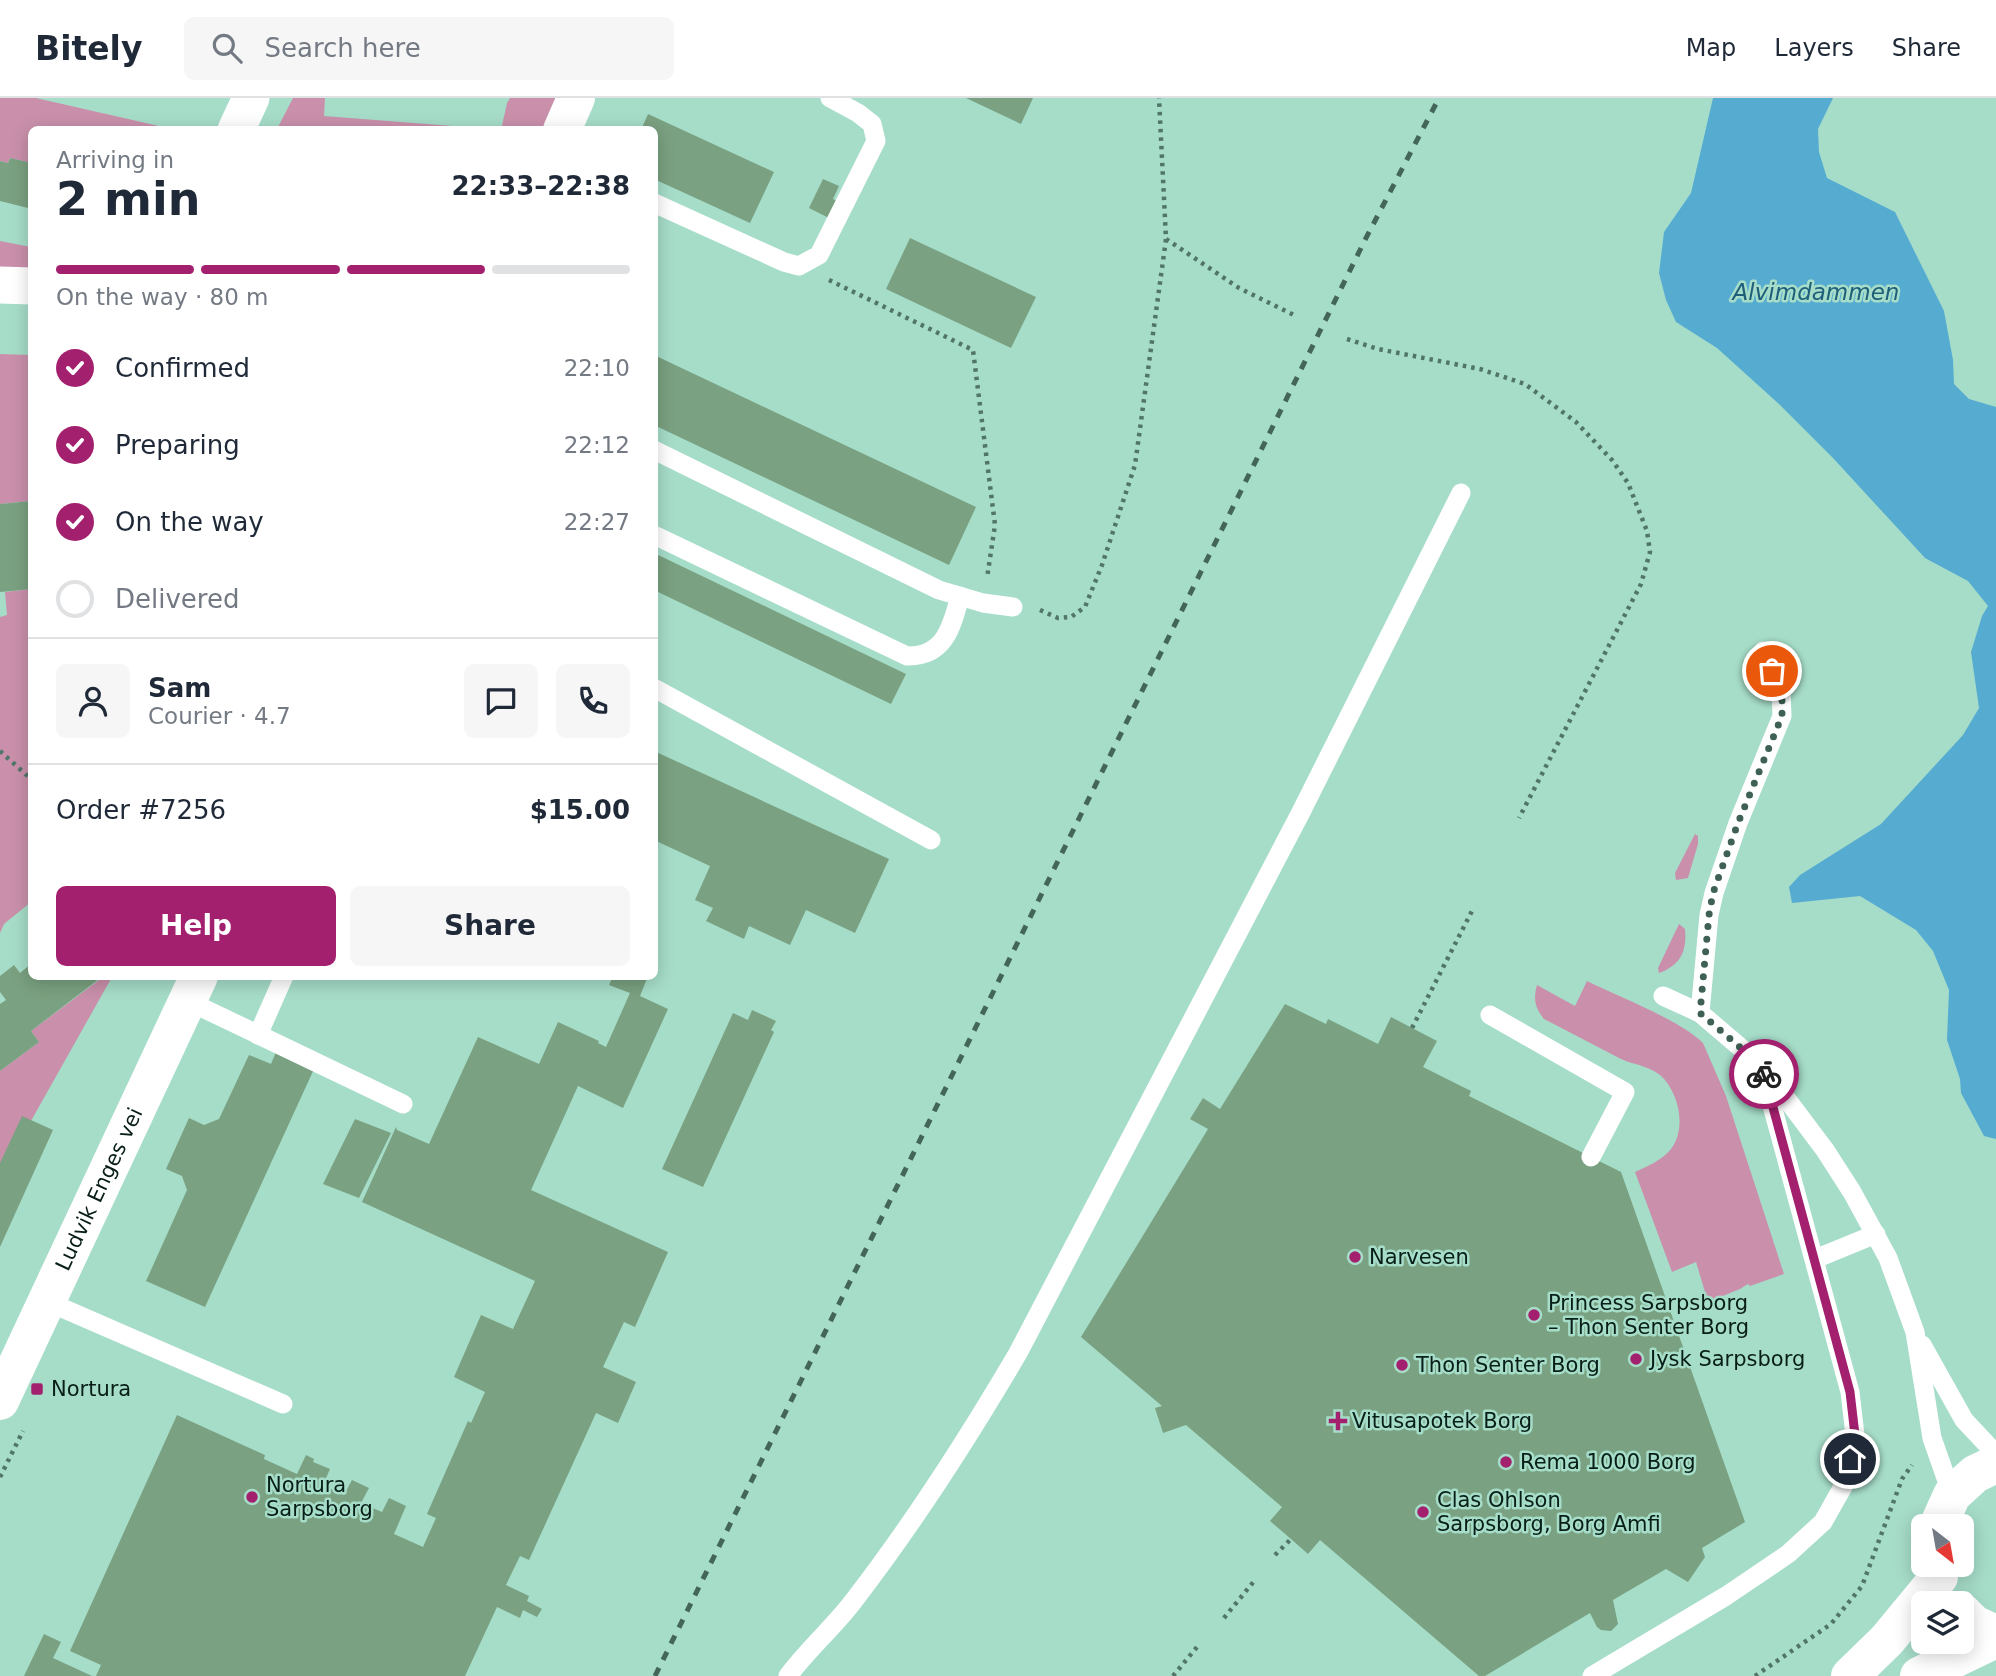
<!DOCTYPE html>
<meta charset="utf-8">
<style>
:root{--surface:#fff;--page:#f6f6f7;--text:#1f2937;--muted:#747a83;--line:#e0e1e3;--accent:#a3206e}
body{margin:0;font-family:"DejaVu Sans",sans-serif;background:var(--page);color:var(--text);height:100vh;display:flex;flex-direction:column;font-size:26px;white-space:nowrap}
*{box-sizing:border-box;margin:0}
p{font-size:23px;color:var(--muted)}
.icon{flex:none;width:38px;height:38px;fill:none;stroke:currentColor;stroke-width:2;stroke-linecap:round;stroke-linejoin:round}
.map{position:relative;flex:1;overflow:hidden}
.panel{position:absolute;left:28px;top:28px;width:630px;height:854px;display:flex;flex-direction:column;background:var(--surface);border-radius:10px;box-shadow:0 4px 18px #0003}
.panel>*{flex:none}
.needle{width:46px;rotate:149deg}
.controls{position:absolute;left:1911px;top:1416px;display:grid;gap:14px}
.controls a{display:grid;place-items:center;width:63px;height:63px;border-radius:10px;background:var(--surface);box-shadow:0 4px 18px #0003;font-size:35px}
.pin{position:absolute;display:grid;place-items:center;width:60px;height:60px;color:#fff;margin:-30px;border:4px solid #fff;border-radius:50%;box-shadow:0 2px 7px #0007}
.courier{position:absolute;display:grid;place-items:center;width:70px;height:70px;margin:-35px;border:5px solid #a3206e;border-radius:50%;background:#fff;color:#222;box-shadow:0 2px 9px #0007}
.summary em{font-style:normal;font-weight:700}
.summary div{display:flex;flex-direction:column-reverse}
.summary{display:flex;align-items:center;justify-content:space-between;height:119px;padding:0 28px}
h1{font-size:46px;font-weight:700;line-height:52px}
.bar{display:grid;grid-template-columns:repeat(4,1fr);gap:10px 7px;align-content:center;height:84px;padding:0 28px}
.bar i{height:9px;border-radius:5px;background:var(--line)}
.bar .selected{background:var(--accent)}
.bar p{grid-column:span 4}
.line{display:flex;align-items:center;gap:18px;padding:0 28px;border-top:2px solid var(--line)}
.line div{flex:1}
.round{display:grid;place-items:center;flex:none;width:74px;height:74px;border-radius:10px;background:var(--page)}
ol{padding:0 28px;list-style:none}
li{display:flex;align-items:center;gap:21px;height:77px}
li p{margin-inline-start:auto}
li .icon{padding:7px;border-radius:50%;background:var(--accent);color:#fff;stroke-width:4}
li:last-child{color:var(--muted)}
li i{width:38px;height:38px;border:4px solid var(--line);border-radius:50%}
.primary-button{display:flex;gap:14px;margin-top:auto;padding:14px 28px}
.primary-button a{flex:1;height:80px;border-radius:10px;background:var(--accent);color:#fff;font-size:28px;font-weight:700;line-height:80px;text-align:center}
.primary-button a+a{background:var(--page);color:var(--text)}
header{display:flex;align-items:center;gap:42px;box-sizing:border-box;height:98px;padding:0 35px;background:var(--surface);border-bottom:2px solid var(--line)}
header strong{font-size:33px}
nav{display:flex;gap:38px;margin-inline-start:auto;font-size:24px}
.search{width:490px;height:63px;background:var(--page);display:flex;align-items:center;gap:18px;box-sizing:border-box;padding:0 24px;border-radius:10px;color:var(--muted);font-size:26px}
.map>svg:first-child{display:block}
</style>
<header>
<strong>Bitely</strong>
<div class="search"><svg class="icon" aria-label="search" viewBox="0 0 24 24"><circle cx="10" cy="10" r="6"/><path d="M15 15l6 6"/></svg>Search here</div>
<nav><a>Map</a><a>Layers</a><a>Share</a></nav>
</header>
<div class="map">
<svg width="1996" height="1578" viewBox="0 0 1996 1578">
<rect width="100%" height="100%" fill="#a6ddc9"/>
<path fill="#ca90ab" d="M0 0H36L172 31 32 32 31 65 10 60 8 65 0 63Z
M293 0H325L324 18 491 31H277Z
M510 0H561L546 31 501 32 507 5Z
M0 143 31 149V174L0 172Z
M0 256 31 257V403L0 406Z
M31 491V804L4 826 0 835V519L7 517 5 494Z
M1695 736 1698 738V746L1688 780 1676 782 1675 775Z
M1679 826 1685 831C1687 853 1681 867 1659 875L1658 870Z
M103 879H112L0 1078V973L39 944 31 933Z
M1587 883C1619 899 1680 922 1703 945L1726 998 1784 1176 1750 1188 1748 1186 1740 1191 1708 1204 1696 1164 1672 1174 1635 1074C1648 1068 1662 1062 1671 1051 1687 1030 1679 994 1660 977 1647 967 1634 967 1621 961 1595 948 1570 934 1544 921 1535 910 1533 901 1537 887L1575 908Z"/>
<path fill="#56abd1" d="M1713 0H1833L1818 31 1819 54 1827 80 1895 114 1944 213 1953 262 1954 286 1969 301 1996 309V1041L1984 1038 1961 995 1960 981 1947 942 1949 892 1933 853 1916 832 1860 798 1792 805 1789 789 1800 777 1881 726 1963 637 1979 610 1971 554 1982 518 1988 508 1968 483 1925 460 1833 360 1779 306 1717 250 1676 224 1666 202 1659 175 1664 134 1691 95Z"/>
<path fill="#7aa181" d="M966 0H1033L1021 26Z
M648 16 774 74 750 125 654 81V32H641Z
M10 60 32 65V111L0 103V63L8 65Z
M823 81 839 88 833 101 837 103 829 120 809 110Z
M910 140 1036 199 1011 250 886 191Z
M654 257 976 409 949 467 654 327Z
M32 403V491L0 494V406Z
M654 455 906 576 891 606 654 492Z
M654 653 889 761 855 835 806 812 790 847 749 828 744 841 706 823 713 810 695 802 710 768 654 742Z
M32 865V878H103L31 933 39 944 0 973V906L6 902 0 894V878L14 867 20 875Z
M613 878H648L640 898 668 911 623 1010 578 988 531 1092 668 1154 635 1229 624 1224 603 1269 636 1284 618 1325 596 1315 529 1462 520 1458 506 1487 529 1498 527 1503 542 1511 537 1519 523 1512 520 1520 497 1509 465 1578H96L101 1567 70 1553 177 1317 265 1357 264 1361 297 1376 306 1357 314 1361 313 1364 330 1371 323 1387 344 1397 352 1382 369 1390 361 1405 382 1414 389 1400 406 1408 394 1436 423 1449 436 1420 427 1416 468 1323 471 1325 485 1294 454 1279 481 1217 513 1231 535 1183 362 1104 396 1029 397 1032 429 1046 478 939 539 966 558 924 599 943 598 945 606 949 630 895 609 887Z
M1285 906 1326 926 1328 921 1378 946 1391 919 1437 943 1423 969 1471 993 1469 998 1621 1074 1745 1424 1702 1450 1705 1459 1688 1484 1666 1471 1613 1502 1618 1526 1611 1533 1601 1532 1597 1529 1590 1515 1485 1578H1479L1320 1442 1308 1456 1291 1441 1270 1423 1282 1409 1186 1327 1163 1335 1155 1310 1162 1308 1081 1239 1208 1031 1190 1021 1203 1000 1220 1011Z
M752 912 776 923 771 932 774 934 703 1089 662 1071 733 915 748 922Z
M276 954 314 971 205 1209 146 1183 187 1092 182 1078 166 1071 189 1020 204 1027 219 1021 249 957 271 966Z
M22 1018 53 1032 0 1149V1065Z
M355 1021 391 1035 359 1100 323 1086Z
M44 1536 61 1544 53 1560 92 1578H24Z"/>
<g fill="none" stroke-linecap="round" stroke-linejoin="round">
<path stroke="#517669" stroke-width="4.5" stroke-dasharray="3.5 5" stroke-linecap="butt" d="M1166 141 1239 190 1294 217
M829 182 973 252 995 427 987 480
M1347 241 1378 251 1480 271 1525 286 1576 324 1612 362 1628 385 1647 433 1650 454 1641 486 1519 720
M1040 512 1058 520 1071 519 1085 509 1102 467 1135 367 1166 141 1159 0
M0 653 32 682
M31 833H32
M1412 930 1474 809
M0 1379 23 1333
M1275 1457 1291 1441
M1224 1520 1255 1482
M1173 1578 1197 1549
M1755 1578 1831 1526 1862 1488 1902 1381 1912 1367"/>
<path stroke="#fff" stroke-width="19" d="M654 105 784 164 799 168 819 157 876 43 872 26 858 15 830 0
M654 352 939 492 983 505 1013 509
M654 437 907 558C945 559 952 528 960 498
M654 590 931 742
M1663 898 1700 915 1761 967 1825 1052 1852 1094 1888 1160 1915 1234 1932 1340 1952 1397
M188 903 403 1006
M1700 915 1709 817 1714 795 1738 725 1782 618 1781 594 1763 553
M1490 917 1625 994 1591 1059
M258 937 284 878
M1815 1161 1876 1136
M46 1203 283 1306
M1922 1247 1964 1322 1996 1356
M788 1578C808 1551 835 1528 855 1501 915 1423 968 1340 1018 1255L1300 716 1461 395
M1592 1578 1726 1498 1788 1456 1823 1424 1845 1385 1855 1337 1850 1294 1761 967"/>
<path stroke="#fff" stroke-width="37" d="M236 32 251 0
M0 187 32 188"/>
<g stroke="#fff" stroke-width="38">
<path d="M562 32 576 0"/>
<path id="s1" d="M0 1303 199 878"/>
</g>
<path stroke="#fff" stroke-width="38" d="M1938 1428 1952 1397 1975 1376 1996 1366
M1962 1514 1974 1526 1996 1536
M1850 1578 1887 1542 1939 1479
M1919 1578 1996 1541"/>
<path stroke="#44665a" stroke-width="5" stroke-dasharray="9 9" stroke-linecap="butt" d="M655 1578 1365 142 1439 0"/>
</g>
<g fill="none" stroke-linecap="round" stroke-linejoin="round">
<path stroke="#3f6155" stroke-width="7" stroke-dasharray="0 12.6" d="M1764 976 1761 967 1700 915 1709 817 1713 795 1738 725 1782 618V594L1772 573"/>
<path stroke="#a3206e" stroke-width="9" d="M1764 976 1850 1294 1855 1337 1850 1361"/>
</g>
<g fill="#a3206e" stroke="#a6ddc9" stroke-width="2.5">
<circle cx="1355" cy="1159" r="7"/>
<circle cx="1534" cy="1217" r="7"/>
<circle cx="1636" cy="1261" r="7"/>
<circle cx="1402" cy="1267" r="7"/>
<rect x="30" y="1284" width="14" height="14" rx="3.5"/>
<path d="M1334.5 1312.5h7v7h7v7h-7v7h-7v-7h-7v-7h7z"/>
<circle cx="1506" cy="1364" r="7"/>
<circle cx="252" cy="1399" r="7"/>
<circle cx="1423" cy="1414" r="7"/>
</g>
<g text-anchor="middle" stroke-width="5" stroke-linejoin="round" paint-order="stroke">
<g font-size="21" fill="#081e17" stroke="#a6ddc9">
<text dy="7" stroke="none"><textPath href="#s1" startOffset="234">Ludvik Enges vei</textPath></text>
</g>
<g font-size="21" fill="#081e17" stroke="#a6ddc9" text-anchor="start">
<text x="1369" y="1166">Narvesen</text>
<text x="1548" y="1212">Princess Sarpsborg<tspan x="1548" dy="24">– Thon Senter Borg</tspan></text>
<text x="1650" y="1268">Jysk Sarpsborg</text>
<text x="1416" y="1274">Thon Senter Borg</text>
<text x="51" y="1298">Nortura</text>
<text x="1352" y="1330">Vitusapotek Borg</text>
<text x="1520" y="1371">Rema 1000 Borg</text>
<text x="266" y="1394">Nortura<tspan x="266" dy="24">Sarpsborg</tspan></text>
<text x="1437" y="1409">Clas Ohlson<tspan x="1437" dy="24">Sarpsborg, Borg Amfi</tspan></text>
</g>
<g font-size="23" font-style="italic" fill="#1e5f7a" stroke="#a6ddc9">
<text x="1816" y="202">Alvimdammen</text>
</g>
</g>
</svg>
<div class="controls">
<a><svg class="needle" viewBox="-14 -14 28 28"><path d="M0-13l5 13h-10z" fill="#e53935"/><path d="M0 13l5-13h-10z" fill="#747a83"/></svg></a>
<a><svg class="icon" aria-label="layers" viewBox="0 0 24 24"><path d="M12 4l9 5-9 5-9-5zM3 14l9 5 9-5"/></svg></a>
</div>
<div class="pin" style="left:1772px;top:573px;background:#ea580c"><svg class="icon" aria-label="bag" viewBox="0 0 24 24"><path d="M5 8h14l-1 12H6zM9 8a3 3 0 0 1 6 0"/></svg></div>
<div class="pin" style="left:1850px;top:1361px;background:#1f2937"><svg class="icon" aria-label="home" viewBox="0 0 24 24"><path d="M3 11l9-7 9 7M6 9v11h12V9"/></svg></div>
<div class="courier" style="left:1764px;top:976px"><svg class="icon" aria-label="bike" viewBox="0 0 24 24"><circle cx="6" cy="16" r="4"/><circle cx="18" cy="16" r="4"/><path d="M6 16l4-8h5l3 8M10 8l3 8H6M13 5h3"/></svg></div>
<section class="panel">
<div class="summary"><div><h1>2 min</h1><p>Arriving in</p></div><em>22:33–22:38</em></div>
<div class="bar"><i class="selected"></i><i class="selected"></i><i class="selected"></i><i></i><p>On the way · 80 m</p></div>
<ol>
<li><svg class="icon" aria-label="check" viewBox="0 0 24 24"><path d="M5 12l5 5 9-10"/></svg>Confirmed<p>22:10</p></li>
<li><svg class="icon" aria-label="check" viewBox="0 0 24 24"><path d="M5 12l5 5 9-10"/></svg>Preparing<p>22:12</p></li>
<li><svg class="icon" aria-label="check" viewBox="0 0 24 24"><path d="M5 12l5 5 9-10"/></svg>On the way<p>22:27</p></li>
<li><i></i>Delivered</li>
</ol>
<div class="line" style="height:126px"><a class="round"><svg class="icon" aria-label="person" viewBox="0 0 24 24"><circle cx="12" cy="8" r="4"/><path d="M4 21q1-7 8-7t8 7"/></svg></a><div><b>Sam</b><p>Courier · 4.7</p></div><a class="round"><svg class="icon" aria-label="chat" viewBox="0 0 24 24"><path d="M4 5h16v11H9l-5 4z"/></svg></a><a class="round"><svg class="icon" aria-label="phone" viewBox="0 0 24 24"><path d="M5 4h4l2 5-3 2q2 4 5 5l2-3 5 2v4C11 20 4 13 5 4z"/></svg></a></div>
<div class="line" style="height:91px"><div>Order #7256</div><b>$15.00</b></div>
<div class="primary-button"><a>Help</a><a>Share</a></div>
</section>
</div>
